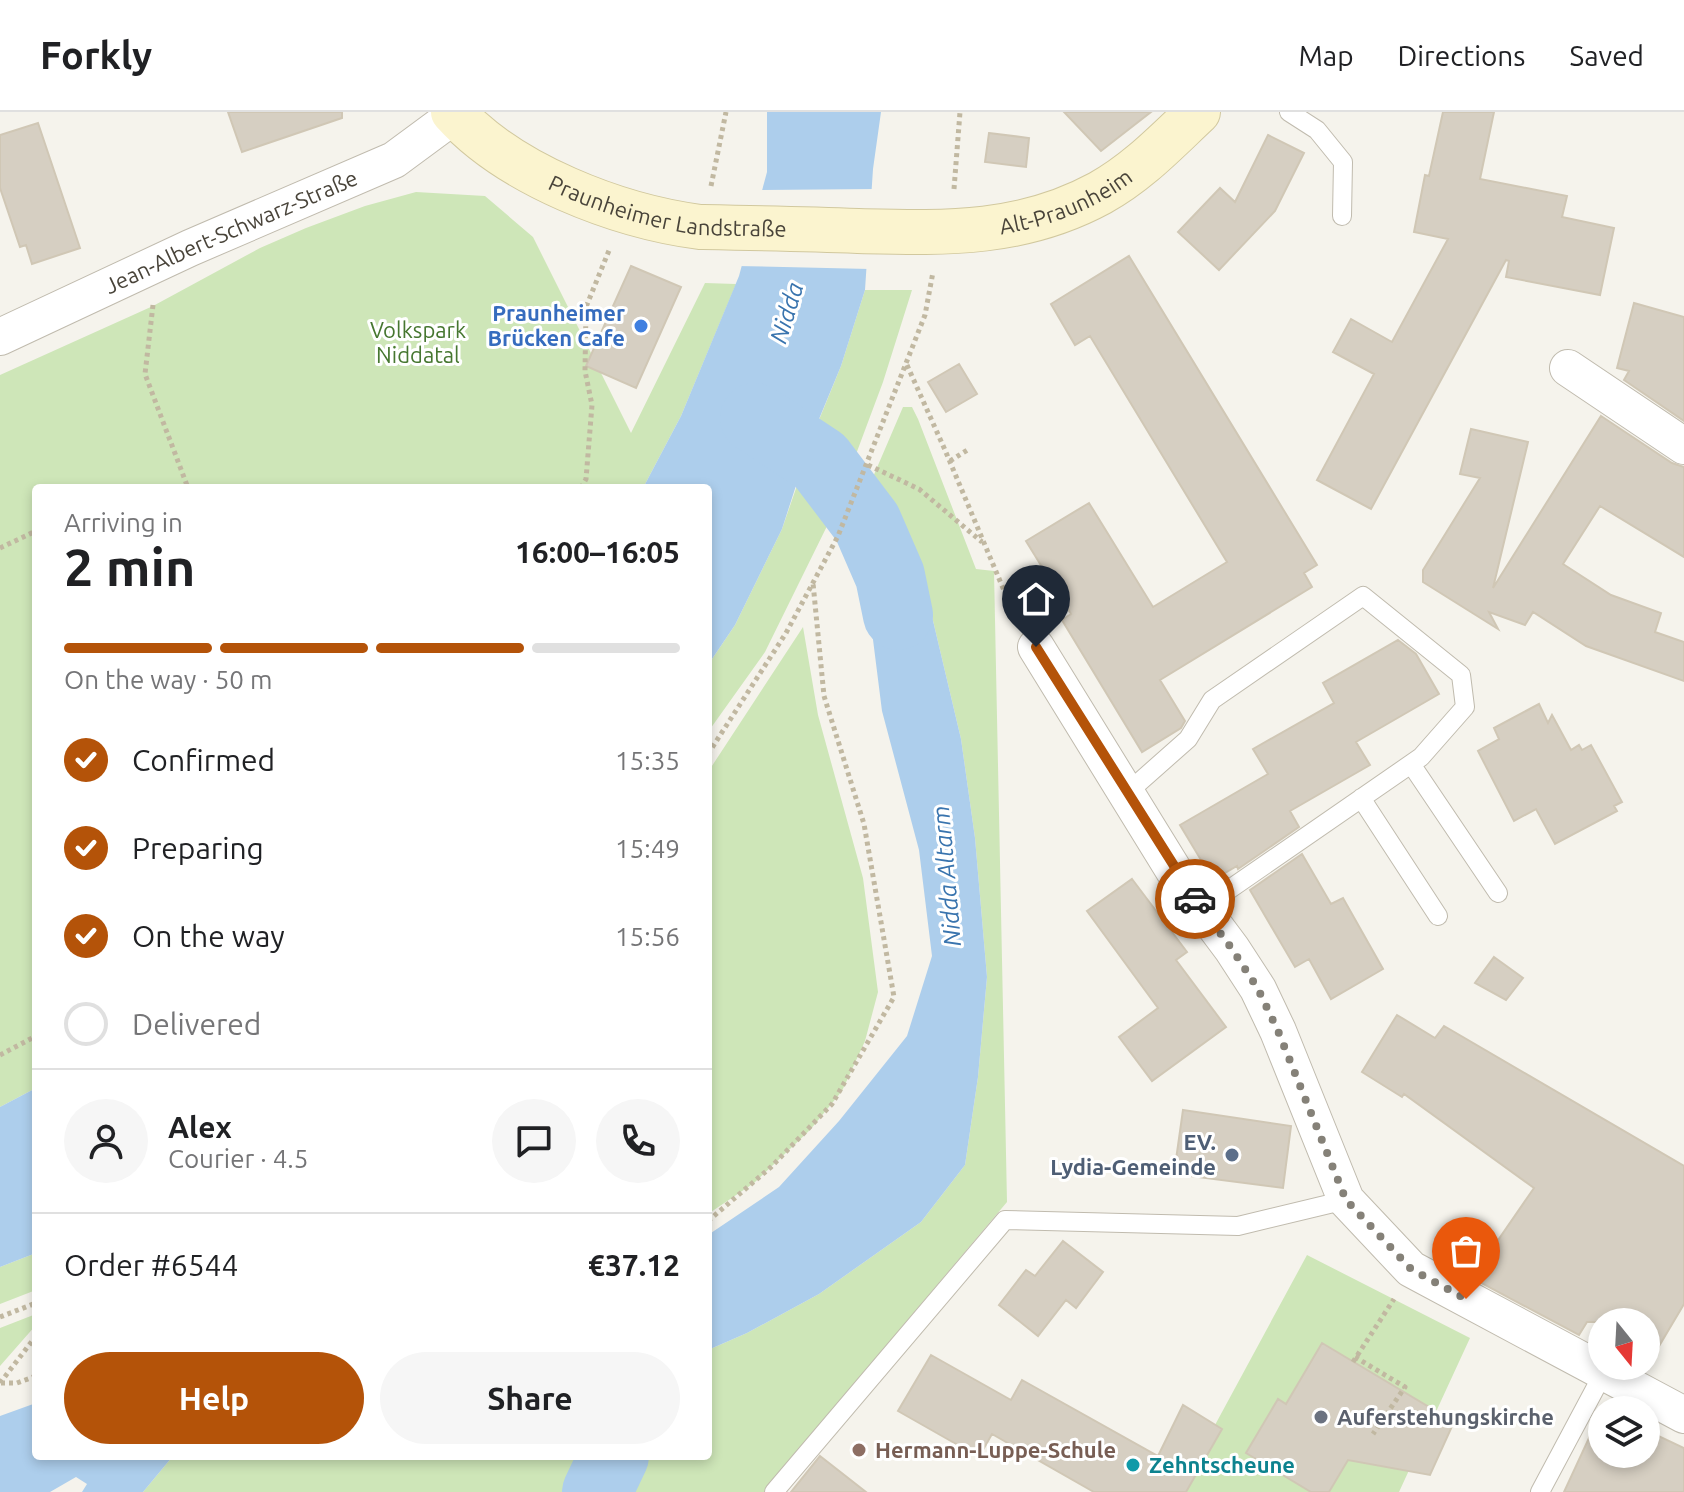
<!DOCTYPE html>
<meta charset="utf-8">
<style>
:root{--surface:#fff;--page:#f6f6f6;--text:#202124;--muted:#757577;--line:#e0e0e0;--accent:#b45309}
body{margin:0;font-family:Ubuntu,sans-serif;background:var(--page);color:var(--text);height:100vh;display:flex;flex-direction:column;font-size:30px;white-space:nowrap}
*{box-sizing:border-box;margin:0}
p{font-size:26px;color:var(--muted)}
.icon{flex:none;width:44px;height:44px;fill:none;stroke:currentColor;stroke-width:2;stroke-linecap:round;stroke-linejoin:round}
.map{position:relative;flex:1;overflow:hidden}
.side{position:absolute;left:32px;top:372px;width:680px;height:976px;display:flex;flex-direction:column;background:var(--surface);border-radius:8px;box-shadow:0 4px 12px #0003}
.side>*{flex:none}
.needle{width:52px;rotate:162deg}
.buttons{position:absolute;left:1588px;top:1196px;display:grid;gap:16px}
.buttons a{display:grid;place-items:center;width:72px;height:72px;border-radius:50%;background:var(--surface);box-shadow:0 4px 12px #0003;font-size:40px}
.pin{position:absolute;display:grid;place-items:center;width:68px;height:68px;color:#fff;margin:-82px -34px;border-radius:50% 50% 50% 0;rotate:-45deg;box-shadow:0 0 8px #0007}
.pin .icon{rotate:45deg}
.courier{position:absolute;display:grid;place-items:center;width:80px;height:80px;margin:-40px;border:6px solid #b45309;border-radius:50%;background:#fff;color:#222;box-shadow:0 2px 10px #0007}
.headline em{font-style:normal;font-weight:700}
.headline div{display:flex;flex-direction:column-reverse}
.headline{display:flex;align-items:center;justify-content:space-between;height:136px;padding:0 32px}
h1{font-size:52px;font-weight:700;line-height:60px}
.bar{display:grid;grid-template-columns:repeat(4,1fr);gap:12px 8px;align-content:center;height:96px;padding:0 32px}
.bar i{height:10px;border-radius:6px;background:var(--line)}
.bar .active{background:var(--accent)}
.bar p{grid-column:span 4}
.line{display:flex;align-items:center;gap:20px;padding:0 32px;border-top:2px solid var(--line)}
.line div{flex:1}
.round{display:grid;place-items:center;flex:none;width:84px;height:84px;border-radius:42px;background:var(--page)}
ol{padding:0 32px;list-style:none}
li{display:flex;align-items:center;gap:24px;height:88px}
li p{margin-inline-start:auto}
li .icon{padding:8px;border-radius:50%;background:var(--accent);color:#fff;stroke-width:4}
li:last-child{color:var(--muted)}
li i{width:44px;height:44px;border:4px solid var(--line);border-radius:50%}
.action{display:flex;gap:16px;margin-top:auto;padding:16px 32px}
.action a{flex:1;height:92px;border-radius:48px;background:var(--accent);color:#fff;font-size:32px;font-weight:700;line-height:92px;text-align:center}
.action a+a{background:var(--page);color:var(--text)}
header{display:flex;align-items:center;gap:48px;box-sizing:border-box;height:112px;padding:0 40px;background:var(--surface);border-bottom:2px solid var(--line)}
header strong{font-size:38px}
nav{display:flex;gap:44px;margin-inline-start:auto;font-size:28px}
.map>svg:first-child{display:block}
</style>
<header>
<strong>Forkly</strong>
<nav><a>Map</a><a>Directions</a><a>Saved</a></nav>
</header>
<div class="map">
<svg width="1684" height="1380" viewBox="0 0 1684 1380">
<rect width="100%" height="100%" fill="#f5f3ec"/>
<path fill="#cee6b8" d="M416 80 485 84 533 125 631 321 705 171 736 172 681 304 643 376H36V976L0 995V263L153 194 260 136 306 116 365 94Z
M865 178H912L883 270 846 369 812 325 841 254Z
M903 295H912L918 307 976 457 994 459 1007 1090 836 1293 768 1380H143L173 1344H708V1238L747 1221 819 1182 921 1110 965 1053 978 965 987 865 975 726 961 627 930 496 892 403 855 407Z
M802 359 830 408 765 540 708 620V553L735 513 782 417Z
M803 515 818 603 863 766 878 880 865 929 842 979 810 1018 754 1071 708 1102V660Z
M36 1141V1178L0 1192V1155Z
M1307 1143 1470 1226 1399 1380H1186L1190 1362 1215 1313Z
M36 1202V1213L0 1254V1216Z"/>
<path fill="#adceec" d="M767 0H881L873 57 865 178 841 254 812 324 782 417 735 513 708 553V376H643L681 304 739 164 767 60Z
M892 408 930 496 961 627 975 726 987 865 978 965 965 1053 921 1110 819 1182 747 1221 708 1238V1123L779 1075 839 1009 907 924 932 844 919 738 882 599 868 488 867 411Z
M36 976V1141L0 1155V995Z
M36 1291V1344H173L143 1380H82L87 1372 76 1365 50 1380H0V1304Z"/>
<path fill="#f5f3ec" d="M876 77 870 157 737 154 758 78Z"/>
<g fill="none" stroke-linecap="round" stroke-linejoin="round">
<path stroke="#adceec" stroke-width="70" d="M755 306 820 349 867 411 890 464 898 503
M597 1380 614 1344"/>
</g>
<path fill="#d6cfc2" stroke="#d0c7b5" stroke-width="2" d="M228 0H342V6L242 40Z
M1064 0H1151L1101 39Z
M1443 0H1494L1480 67 1567 84 1562 105 1614 116 1600 183 1506 165 1509 149 1506 148 1371 397 1317 368 1374 262 1333 240 1351 207 1392 230 1448 127 1414 120 1425 63 1429 64Z
M38 11 80 136 32 152 26 133 20 135 0 76V23Z
M989 21 1029 26 1026 55 985 50Z
M1268 23 1304 41 1275 99 1219 158 1178 120 1220 76 1235 90Z
M1129 144 1317 453 1304 461 1312 475 1160 568 1185 609 1181 616 1142 640 1062 508 1071 502 1026 429 1089 391 1153 495 1227 450 1090 224 1075 233 1051 192Z
M631 154 681 175 636 276 586 254Z
M1634 191 1684 205V309L1624 268 1629 259 1617 256Z
M959 252 977 282 946 300 928 270Z
M1601 304 1672 351 1684 355V445L1600 394 1563 452 1611 483 1661 501 1655 520 1684 530V569L1586 534 1533 500 1525 513 1489 500 1498 517 1423 470V458L1480 366 1460 362 1471 317 1528 330 1493 476Z
M1398 528 1416 542 1439 582 1356 630 1370 653 1290 699 1299 715 1238 757 1237 754 1213 768 1180 713 1268 662 1253 637 1334 591 1323 571Z
M1539 592 1548 611 1552 603 1571 638 1579 633 1582 638 1591 633 1622 690 1614 694 1617 699 1555 732 1536 697 1514 709 1478 639 1499 627 1494 616Z
M1302 742 1331 792 1343 786 1383 857 1331 887 1309 847 1295 855 1250 778Z
M1132 767 1187 840 1176 848 1226 915 1152 969 1119 925 1158 896 1087 799Z
M1494 845 1523 866 1506 888 1475 871Z
M1397 903 1435 926 1444 914 1684 1054V1192L1646 1256V1210H1587L1579 1223 1472 1166 1534 1076 1404 982 1402 985 1362 960Z
M1183 998 1291 1014 1283 1076 1174 1062Z
M1063 1129 1103 1160 1076 1196 1066 1188 1038 1224 999 1193 1026 1158 1035 1164Z
M1322 1231 1454 1310 1430 1363 1348 1348 1329 1380H1311L1246 1341 1278 1287 1286 1292Z
M931 1243 1011 1288 1022 1268 1158 1344 1183 1293 1222 1317 1186 1380H1094L992 1322 979 1345 898 1299Z
M1602 1298V1342H1646V1318L1684 1336V1380H1564Z
M820 1344 866 1380H791Z"/>
<g fill="none" stroke-linecap="round" stroke-linejoin="round">
<defs>
<path id="service" d="M1289 0 1317 18 1343 50 1342 104
M1411 652 1498 781
M1127 681 1188 627 1212 588 1363 484 1461 563 1465 595 1421 645 1201 797
M1361 686 1438 804
M774 1380 1005 1108 1238 1114 1346 1088
M1540 1380 1604 1260"/>
<g id="minor">
<path id="s1" d="M0 225 190 136 394 48 455 3"/>
<path d="M1568 256 1684 334"/>
<path d="M1036 535 1176 762 1232 837 1258 877 1278 919 1346 1088 1411 1157 1684 1303"/>
</g>
<g id="secondary">
<path id="s2" d="M453 0C510 63 617 104 700 115 752 116 805 117 858 119 944 121 1021 124 1100 81 1138 60 1167 29 1198 0"/>
</g>
</defs>
<use href="#service" stroke="#c0bbae" stroke-width="20"/>
<use href="#minor" stroke="#c0bbae" stroke-width="38"/>
<use href="#secondary" stroke="#d1c89e" stroke-width="46"/>
<path stroke="#c1b8a1" stroke-width="5" stroke-dasharray="4 4" stroke-linecap="butt" d="M711 74 726 0
M954 77 960 0
M153 193 145 262 188 376
M907 253 945 338 1008 488 1017 503
M950 349 969 337
M868 353 919 377 982 430
M581 376 586 367 592 293 585 259 586 195 610 136
M0 436 36 419
M708 642 786 521 838 424 925 203 933 160
M0 943 36 924
M708 1109 771 1055 832 992 894 885 864 712 824 584 813 471
M0 1205 36 1191
M1355 1245 1405 1275 1373 1322
M1353 1250 1394 1187
M0 1271 36 1224
M1 1271H17L36 1264"/>
<use href="#service" stroke="#fff" stroke-width="18"/>
<use href="#minor" stroke="#fff" stroke-width="36"/>
<use href="#secondary" stroke="#fbf4cf" stroke-width="44"/>
</g>
<g fill="none" stroke-linecap="round" stroke-linejoin="round">
<path stroke="#858178" stroke-width="8" stroke-dasharray="0 14.4" d="M1195 787 1232 837 1258 877 1278 919 1346 1088 1411 1157 1466 1187"/>
<path stroke="#b45309" stroke-width="10" d="M1036 535 1195 787"/>
</g>
<circle fill="#3f7fe0" stroke="#fff" stroke-width="3" cx="641" cy="214" r="8"/>
<circle fill="#5c6f8a" stroke="#fff" stroke-width="3" cx="1232" cy="1043" r="8"/>
<circle fill="#6b7280" stroke="#fff" stroke-width="3" cx="1321" cy="1305" r="8"/>
<circle fill="#8d6e63" stroke="#fff" stroke-width="3" cx="859" cy="1338" r="8"/>
<circle fill="#0f9aa8" stroke="#fff" stroke-width="3" cx="1133" cy="1353" r="8"/>
<g text-anchor="middle" stroke-width="6" stroke-linejoin="round" paint-order="stroke">
<g font-size="22" fill="#49443a" stroke="#fff">
<text dy="8" stroke="none"><textPath href="#s2" startOffset="648">Alt-Praunheim</textPath></text>
<text dy="8" stroke="none"><textPath href="#s2" startOffset="242">Praunheimer Landstraße</textPath></text>
<text dy="8" stroke="none"><textPath href="#s1" startOffset="254">Jean-Albert-Schwarz-Straße</textPath></text>
</g>
<g font-size="22" font-weight="bold" fill="#366cbe" stroke="#fff" text-anchor="end">
<text x="625" y="209">Praunheimer<tspan x="625" dy="25">Brücken Cafe</tspan></text>
</g>
<g font-size="22" fill="#467730" stroke="#fff">
<text x="418" y="226">Volkspark<tspan x="418" dy="25">Niddatal</tspan></text>
</g>
<g font-size="22" font-weight="bold" fill="#4e5e75" stroke="#fff" text-anchor="end">
<text x="1216" y="1038">EV.<tspan x="1216" dy="25">Lydia-Gemeinde</tspan></text>
</g>
<g font-size="22" font-weight="bold" fill="#5b616d" stroke="#fff" text-anchor="start">
<text x="1337" y="1313">Auferstehungskirche</text>
</g>
<g font-size="22" font-weight="bold" fill="#785e54" stroke="#fff" text-anchor="start">
<text x="875" y="1346">Hermann-Luppe-Schule</text>
</g>
<g font-size="22" font-weight="bold" fill="#0d838f" stroke="#fff" text-anchor="start">
<text x="1149" y="1361">Zehntscheune</text>
</g>
<g font-size="24" font-style="italic" fill="#3974ae" stroke="#fff">
<text transform="translate(787 201) rotate(-73)" y="8">Nidda</text>
<text transform="translate(947 764) rotate(-95)" y="8">Nidda Altarm</text>
</g>
</g>
</svg>
<div class="buttons">
<a><svg class="needle" viewBox="-14 -14 28 28"><path d="M0-13l5 13h-10z" fill="#e53935"/><path d="M0 13l5-13h-10z" fill="#757577"/></svg></a>
<a><svg class="icon" aria-label="layers" viewBox="0 0 24 24"><path d="M12 4l9 5-9 5-9-5zM3 14l9 5 9-5"/></svg></a>
</div>
<div class="pin" style="left:1466px;top:1187px;background:#ea580c"><svg class="icon" aria-label="bag" viewBox="0 0 24 24"><path d="M5 8h14l-1 12H6zM9 8a3 3 0 0 1 6 0"/></svg></div>
<div class="pin" style="left:1036px;top:535px;background:#1f2937"><svg class="icon" aria-label="home" viewBox="0 0 24 24"><path d="M3 11l9-7 9 7M6 9v11h12V9"/></svg></div>
<div class="courier" style="left:1195px;top:787px"><svg class="icon" aria-label="car" viewBox="0 0 24 24"><path d="M5 17H2v-5l4-1 3-4h7l3 4 3 1v5h-3M9 17h6M6 11h13"/><circle cx="7" cy="17" r="2"/><circle cx="17" cy="17" r="2"/></svg></div>
<section class="side">
<div class="headline"><div><h1>2 min</h1><p>Arriving in</p></div><em>16:00–16:05</em></div>
<div class="bar"><i class="active"></i><i class="active"></i><i class="active"></i><i></i><p>On the way · 50 m</p></div>
<ol>
<li><svg class="icon" aria-label="check" viewBox="0 0 24 24"><path d="M5 12l5 5 9-10"/></svg>Confirmed<p>15:35</p></li>
<li><svg class="icon" aria-label="check" viewBox="0 0 24 24"><path d="M5 12l5 5 9-10"/></svg>Preparing<p>15:49</p></li>
<li><svg class="icon" aria-label="check" viewBox="0 0 24 24"><path d="M5 12l5 5 9-10"/></svg>On the way<p>15:56</p></li>
<li><i></i>Delivered</li>
</ol>
<div class="line" style="height:144px"><a class="round"><svg class="icon" aria-label="person" viewBox="0 0 24 24"><circle cx="12" cy="8" r="4"/><path d="M4 21q1-7 8-7t8 7"/></svg></a><div><b>Alex</b><p>Courier · 4.5</p></div><a class="round"><svg class="icon" aria-label="chat" viewBox="0 0 24 24"><path d="M4 5h16v11H9l-5 4z"/></svg></a><a class="round"><svg class="icon" aria-label="phone" viewBox="0 0 24 24"><path d="M5 4h4l2 5-3 2q2 4 5 5l2-3 5 2v4C11 20 4 13 5 4z"/></svg></a></div>
<div class="line" style="height:104px"><div>Order #6544</div><b>€37.12</b></div>
<div class="action"><a>Help</a><a>Share</a></div>
</section>
</div>
